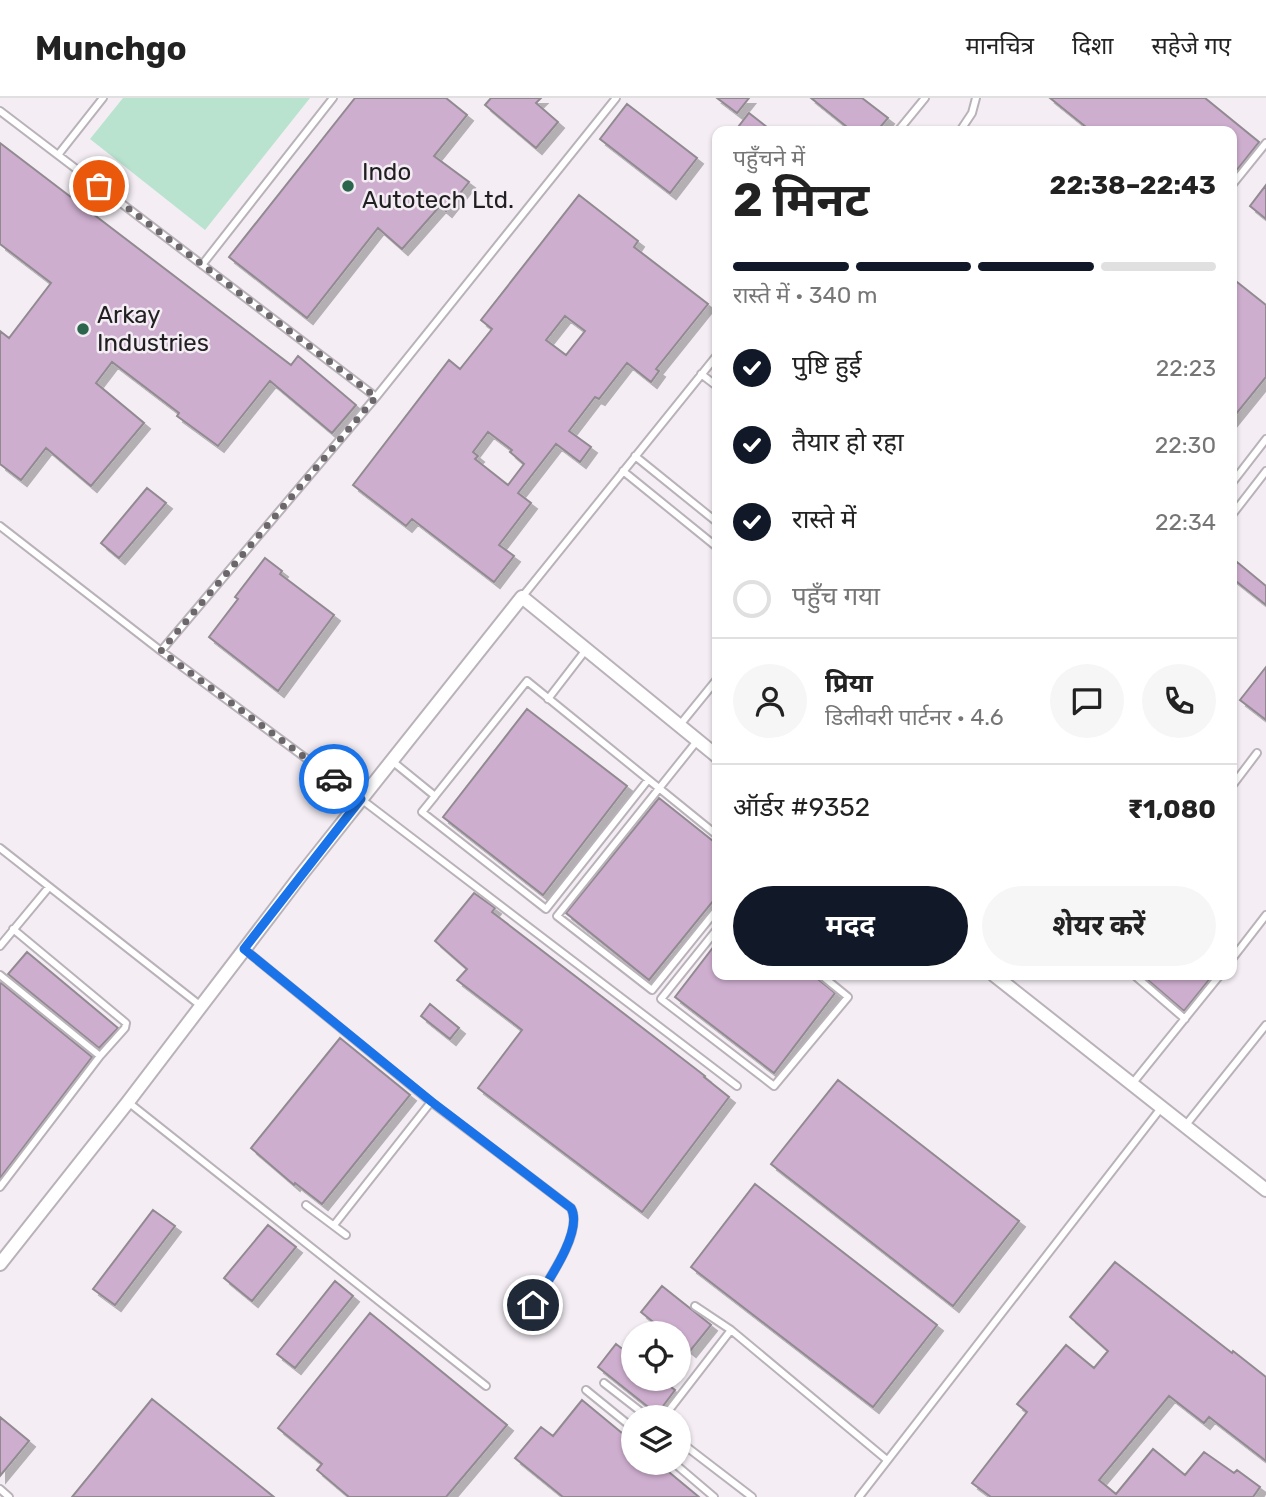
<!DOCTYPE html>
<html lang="hi">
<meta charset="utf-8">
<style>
:root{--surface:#fff;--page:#f6f6f6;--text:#222;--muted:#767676;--line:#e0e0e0;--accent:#111827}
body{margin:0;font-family:Rubik,"Noto Sans Devanagari",sans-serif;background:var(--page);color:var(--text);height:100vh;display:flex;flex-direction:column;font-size:26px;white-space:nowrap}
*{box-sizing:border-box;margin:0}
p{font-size:23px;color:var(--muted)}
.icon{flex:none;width:38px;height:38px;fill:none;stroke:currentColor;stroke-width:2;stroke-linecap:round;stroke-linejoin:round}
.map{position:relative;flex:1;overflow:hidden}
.details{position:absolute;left:712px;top:28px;width:525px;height:854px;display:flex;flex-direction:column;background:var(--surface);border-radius:14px;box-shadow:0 2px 5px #0004}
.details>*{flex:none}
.tools{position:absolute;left:621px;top:1223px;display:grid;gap:14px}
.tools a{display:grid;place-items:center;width:70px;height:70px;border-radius:50%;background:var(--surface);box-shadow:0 2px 5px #0004;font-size:35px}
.pin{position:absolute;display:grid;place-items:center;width:60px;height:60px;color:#fff;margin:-30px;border:4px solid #fff;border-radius:50%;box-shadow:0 2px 7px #0007}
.courier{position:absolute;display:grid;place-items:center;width:70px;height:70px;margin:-35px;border:5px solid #1a73e8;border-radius:50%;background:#fff;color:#222;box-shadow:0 2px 9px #0007}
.head em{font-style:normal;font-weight:700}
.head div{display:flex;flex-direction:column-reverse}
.head{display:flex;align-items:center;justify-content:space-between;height:119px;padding:0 21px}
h1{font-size:46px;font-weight:700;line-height:52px}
.bar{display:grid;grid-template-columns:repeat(4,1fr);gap:10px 7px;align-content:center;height:84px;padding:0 21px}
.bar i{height:9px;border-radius:5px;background:var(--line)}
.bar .current{background:var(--accent)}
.bar p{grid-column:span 4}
.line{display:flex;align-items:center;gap:18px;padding:0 21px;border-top:2px solid var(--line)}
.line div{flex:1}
.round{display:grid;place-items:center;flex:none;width:74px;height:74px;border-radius:37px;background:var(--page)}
ol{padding:0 21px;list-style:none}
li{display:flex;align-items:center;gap:21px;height:77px}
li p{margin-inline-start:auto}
li .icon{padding:7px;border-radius:50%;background:var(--accent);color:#fff;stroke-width:4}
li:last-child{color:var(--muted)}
li i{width:38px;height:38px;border:4px solid var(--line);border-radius:50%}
.action{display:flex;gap:14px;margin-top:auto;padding:14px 21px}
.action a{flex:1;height:80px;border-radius:42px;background:var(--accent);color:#fff;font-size:28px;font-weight:700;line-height:80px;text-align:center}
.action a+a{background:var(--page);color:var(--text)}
header{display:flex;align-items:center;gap:42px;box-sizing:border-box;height:98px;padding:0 35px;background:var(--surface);border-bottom:2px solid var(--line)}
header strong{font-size:33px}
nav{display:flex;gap:38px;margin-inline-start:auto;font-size:24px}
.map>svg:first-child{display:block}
</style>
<header>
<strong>Munchgo</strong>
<nav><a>मानचित्र</a><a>दिशा</a><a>सहेजे गए</a></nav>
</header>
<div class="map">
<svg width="1266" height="1399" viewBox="0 0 1266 1399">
<defs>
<filter id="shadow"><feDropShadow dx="6" dy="6" stdDeviation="0" flood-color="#0004"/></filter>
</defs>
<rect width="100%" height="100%" fill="#f4eef4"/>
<path fill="#b9e3cf" d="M123 0H310L205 132 90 41Z"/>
<path fill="#ceaecf" stroke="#918b91" stroke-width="2" fill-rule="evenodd" filter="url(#shadow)" d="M355 0H446L467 17 434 58 469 84 446 113 440 108 402 151 378 130 307 220 229 159Z
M491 0H541L536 5 558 24 536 50 485 7Z
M717 0H749L737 15Z
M811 0H862L888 20 877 33H852Z
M1050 0H1205L1259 44 1232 78V33H1091Z
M627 6 697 60 670 95 600 41Z
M749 15 772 33H735Z
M0 45 291 267 298 258 356 307 332 335 270 283 218 348 177 318 179 315 112 264 96 285 144 325 91 388 46 350 21 382 0 366V233L9 240 51 185 0 146Z
M1266 87V121L1250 108Z
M579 97 638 143 634 149 708 206 656 271 659 273 651 284 627 265 599 301 595 299 569 333 591 349 580 364 556 346 518 395 531 405 499 447 514 458 494 484 412 421 406 428 353 387 449 262 460 271 492 231 481 222ZM565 218 585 233 566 257 546 242ZM488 334 512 352 510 354 524 366 508 387 475 361 478 358 473 354Z
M1232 180 1266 207V279L1232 321Z
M147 390 166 405 119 460 101 445Z
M265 460 282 473 280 476 334 517 278 593 209 539 238 501 235 499Z
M1237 464 1266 488V507L1232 480V471Z
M1266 569V622L1240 602Z
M527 611 627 688 543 797 443 719Z
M659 700 718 747V797L649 882 566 815Z
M474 795 495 810 492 814 705 978 704 979 729 999 642 1114 478 990 522 932 457 882 467 871 435 843Z
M718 843V877H813L835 895 774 975 675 899Z
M27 854 118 930 99 950 8 876Z
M1142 877H1213L1184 913Z
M1 885 92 959 0 1080V886Z
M430 906 459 930 450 941 421 918Z
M340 940 410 997 322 1106 295 1085 294 1087 251 1050Z
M838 982 1019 1123 953 1208 771 1066Z
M755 1086 937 1227 873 1309 691 1169Z
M153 1112 175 1128 115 1207 93 1191Z
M268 1127 296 1149 252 1203 224 1180Z
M1115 1164 1232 1255 1233 1253 1266 1279V1363L1209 1319 1204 1325 1169 1298 1099 1382 1116 1396 1153 1351 1185 1377 1204 1354 1234 1375 1237 1372 1260 1389 1253 1399H991L972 1385 1027 1314 1017 1306 1066 1247 1094 1270 1108 1253 1070 1219Z
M335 1183 353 1198 295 1270 277 1256Z
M662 1188 711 1227 690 1253 679 1244V1236H668L641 1214Z
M370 1215 507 1327 446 1399H349L317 1372 322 1366 278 1330Z
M616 1246 634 1260V1281H660L675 1292 657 1316 598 1269Z
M152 1301 274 1399H72Z
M582 1302 634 1345V1365H658L699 1399H563L515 1360 541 1329 553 1338Z
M0 1319 29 1343 0 1378Z"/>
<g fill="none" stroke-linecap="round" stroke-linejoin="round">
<defs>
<path id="lane" d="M0 13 376 299
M898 33 925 0
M960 33 972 15 976 0
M58 57 103 0
M1232 87 1266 45
M202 167 333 0
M701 276 718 289
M635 358 718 425
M623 373 718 450
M1232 385 1266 341
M1232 417 1266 373
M0 428 161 553 361 701 737 988
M522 499 718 256
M161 553 376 299 616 0
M548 601 585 553
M679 628 718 580
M697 643 557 818 652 892 718 810
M392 663 435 698 527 583 718 738
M1232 688 1257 655
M435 698 422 714 546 811 648 682
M0 750 201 908
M718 830 661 901 774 988 848 899 821 877
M13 831 126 925 125 930 100 958
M0 848 49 789
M244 851 431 1004 571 1110C584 1134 546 1185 533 1207
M1232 861 1266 817
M0 877 100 958 0 1089
M1134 877 1185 921
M1132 986 1220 877
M128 1004 486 1288
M1185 1028 1266 927
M306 1107 346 1137
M334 1127 431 1004
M695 1208 731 1232 887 1362
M604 1285 649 1320
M586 1292 634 1331
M663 1320 731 1232
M679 1343 752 1399
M674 1365 714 1399
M0 1391 9 1399
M859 1399 1161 1010"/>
<path id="street" d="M994 877 1266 1092
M0 1166 128 1004 301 777 522 499 718 659"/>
</defs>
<use href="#lane" stroke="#b9b3b9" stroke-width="10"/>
<use href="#street" stroke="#b9b3b9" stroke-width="16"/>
<use href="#lane" stroke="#fff" stroke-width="6"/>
<use href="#street" stroke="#fff" stroke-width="12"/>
</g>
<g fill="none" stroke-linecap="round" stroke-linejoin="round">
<path stroke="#6b676b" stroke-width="7" stroke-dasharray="0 12.6" d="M99 88 376 299 161 553 334 681"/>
<path stroke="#1a73e8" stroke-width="9" d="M334 681 361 701 244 851 432 1004 571 1110C584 1133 546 1186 533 1207"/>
</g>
<g fill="#2c654e" stroke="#f4eef4" stroke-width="2.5">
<circle cx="348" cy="88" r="7"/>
<circle cx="83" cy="231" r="7"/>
</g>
<g text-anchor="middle" stroke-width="5" stroke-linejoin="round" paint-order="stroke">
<g font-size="24" fill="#211f21" stroke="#f4eef4" text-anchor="start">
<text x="362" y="82">Indo<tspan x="362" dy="28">Autotech Ltd.</tspan></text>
<text x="97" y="225">Arkay<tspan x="97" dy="28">Industries</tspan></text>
</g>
</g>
</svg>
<div class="tools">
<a><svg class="icon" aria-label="locate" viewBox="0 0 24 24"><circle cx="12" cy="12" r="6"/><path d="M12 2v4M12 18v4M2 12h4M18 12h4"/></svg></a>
<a><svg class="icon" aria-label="layers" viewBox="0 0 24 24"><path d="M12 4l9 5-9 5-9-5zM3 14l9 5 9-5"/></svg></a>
</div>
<div class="pin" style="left:99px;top:88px;background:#ea580c"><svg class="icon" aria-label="bag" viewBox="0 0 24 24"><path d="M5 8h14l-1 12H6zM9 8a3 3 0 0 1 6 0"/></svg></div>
<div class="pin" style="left:533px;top:1207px;background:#1f2937"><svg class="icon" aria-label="home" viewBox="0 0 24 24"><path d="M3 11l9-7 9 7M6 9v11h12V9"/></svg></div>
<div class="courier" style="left:334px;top:681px"><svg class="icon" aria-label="car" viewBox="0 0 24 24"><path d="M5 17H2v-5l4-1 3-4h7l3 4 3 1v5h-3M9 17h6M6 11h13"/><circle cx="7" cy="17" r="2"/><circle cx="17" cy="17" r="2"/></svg></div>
<section class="details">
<div class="head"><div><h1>2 मिनट</h1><p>पहुँचने में</p></div><em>22:38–22:43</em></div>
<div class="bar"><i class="current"></i><i class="current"></i><i class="current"></i><i></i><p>रास्ते में · 340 m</p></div>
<ol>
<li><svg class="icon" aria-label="check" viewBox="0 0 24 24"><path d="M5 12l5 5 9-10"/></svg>पुष्टि हुई<p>22:23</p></li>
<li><svg class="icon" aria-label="check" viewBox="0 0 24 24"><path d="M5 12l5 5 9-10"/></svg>तैयार हो रहा<p>22:30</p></li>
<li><svg class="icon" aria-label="check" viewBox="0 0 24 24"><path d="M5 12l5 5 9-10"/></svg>रास्ते में<p>22:34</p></li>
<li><i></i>पहुँच गया</li>
</ol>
<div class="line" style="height:126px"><a class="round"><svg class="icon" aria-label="person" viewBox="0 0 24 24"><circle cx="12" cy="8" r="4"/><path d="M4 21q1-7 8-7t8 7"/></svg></a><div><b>प्रिया</b><p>डिलीवरी पार्टनर · 4.6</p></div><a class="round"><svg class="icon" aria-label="chat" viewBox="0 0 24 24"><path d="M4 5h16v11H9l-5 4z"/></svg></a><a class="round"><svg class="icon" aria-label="phone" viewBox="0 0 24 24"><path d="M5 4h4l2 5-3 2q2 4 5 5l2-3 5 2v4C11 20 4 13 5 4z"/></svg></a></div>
<div class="line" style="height:91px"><div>ऑर्डर #9352</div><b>₹1,080</b></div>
<div class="action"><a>मदद</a><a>शेयर करें</a></div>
</section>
</div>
